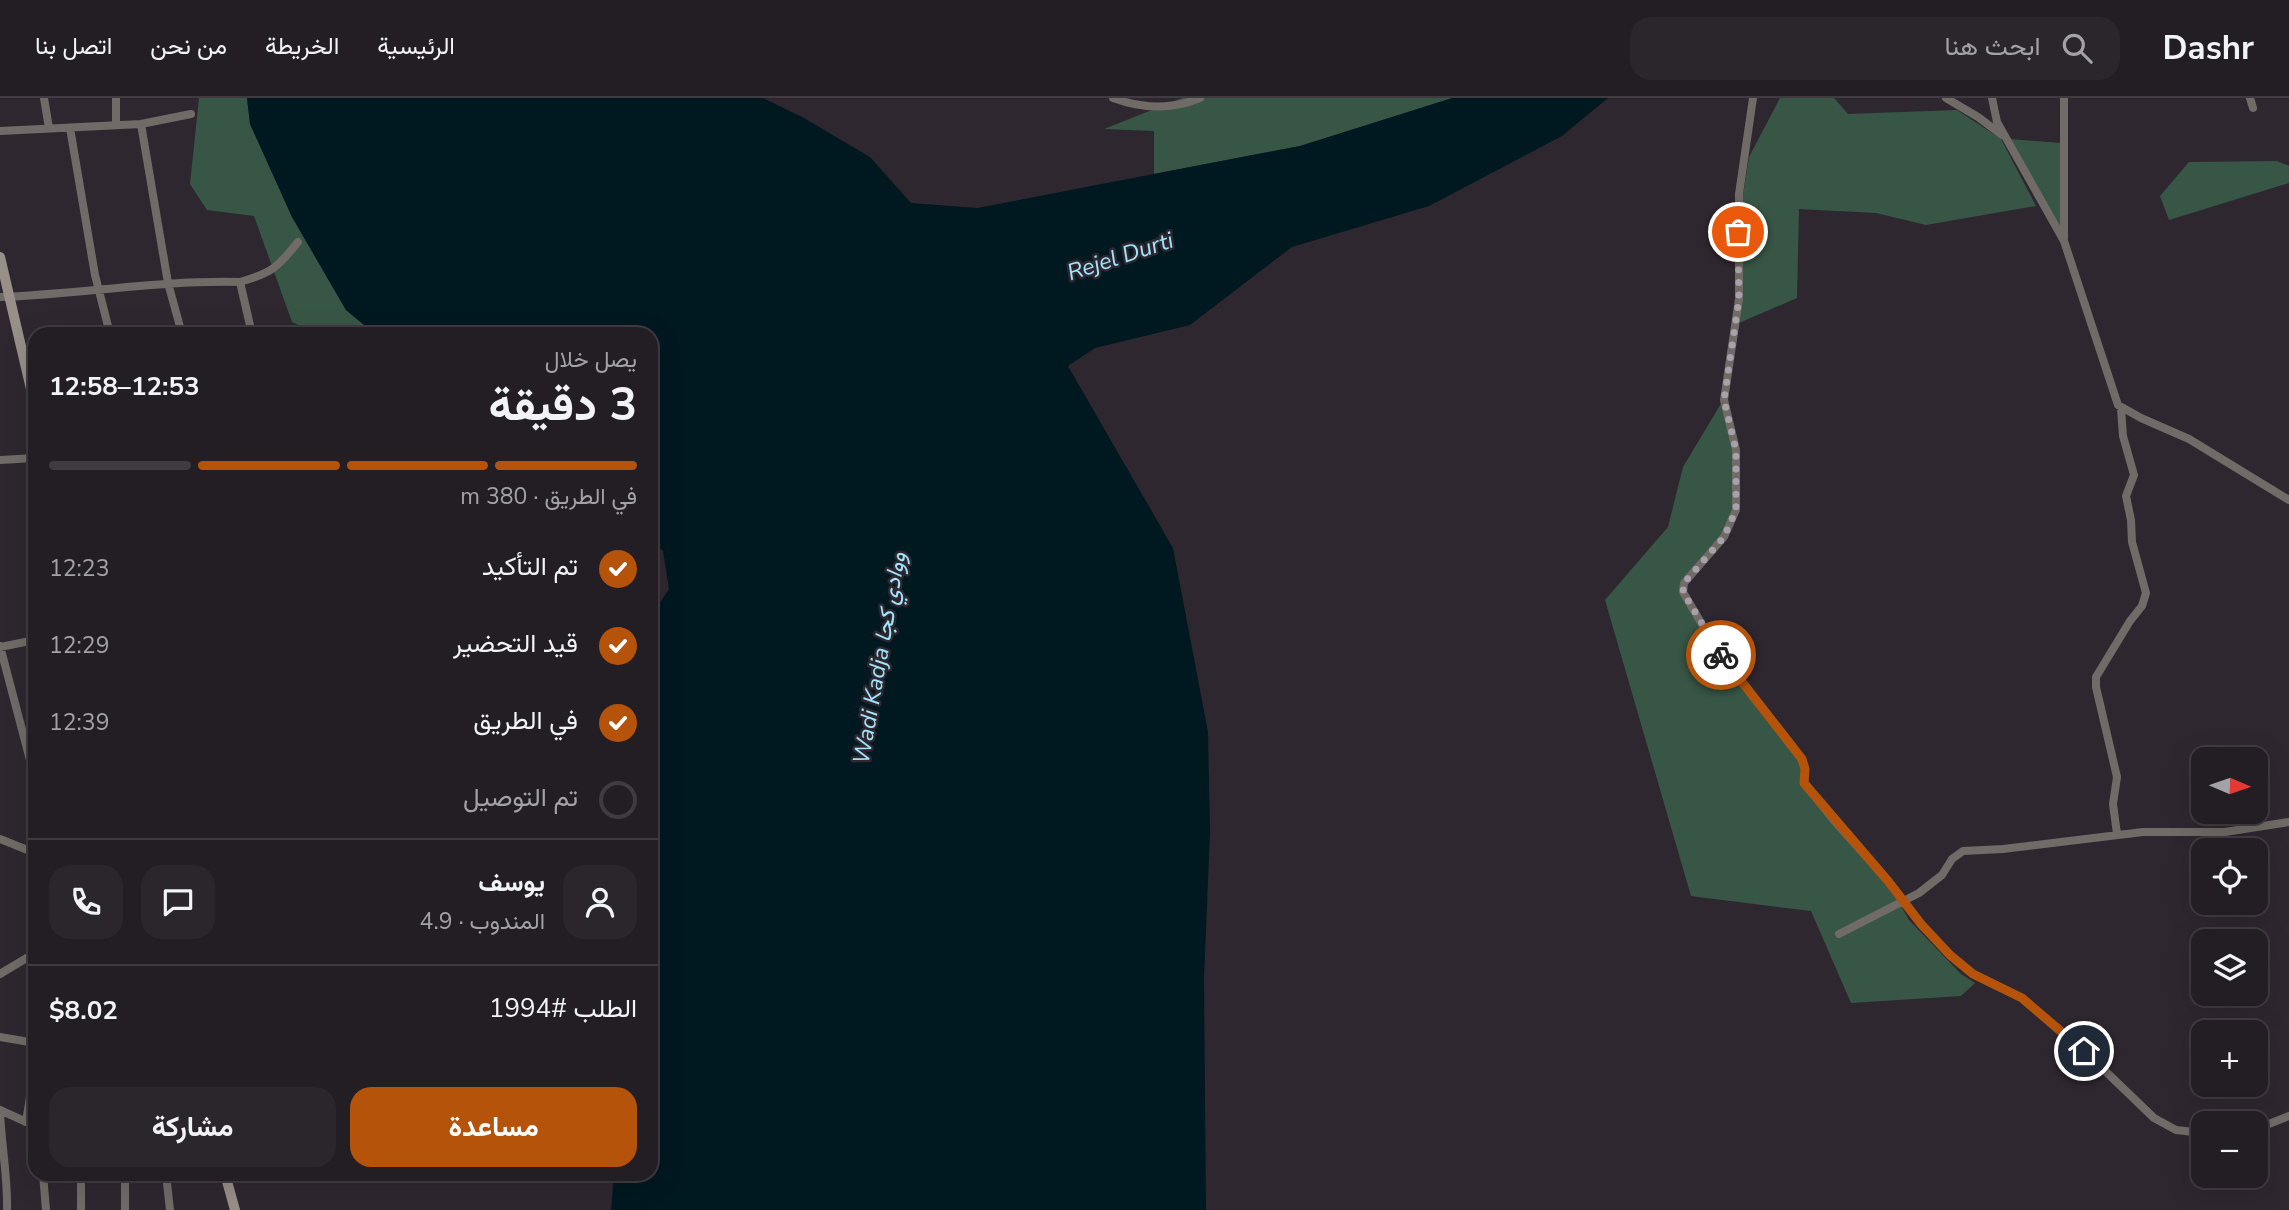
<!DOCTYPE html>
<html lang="ar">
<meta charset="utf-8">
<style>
:root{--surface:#231d24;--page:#2b262c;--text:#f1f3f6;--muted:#a3a2a6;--line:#403b41;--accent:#b45309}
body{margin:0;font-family:"Nunito Sans",Vazirmatn,sans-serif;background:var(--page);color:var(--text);direction:rtl;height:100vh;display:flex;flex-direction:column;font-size:26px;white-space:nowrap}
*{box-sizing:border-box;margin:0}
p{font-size:23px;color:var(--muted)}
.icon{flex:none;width:38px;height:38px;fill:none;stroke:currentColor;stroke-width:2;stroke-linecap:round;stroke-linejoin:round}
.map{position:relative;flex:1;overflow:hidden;direction:ltr}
.side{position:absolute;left:28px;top:229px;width:630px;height:854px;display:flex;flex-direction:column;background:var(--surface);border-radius:21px;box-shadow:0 7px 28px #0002,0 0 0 2px var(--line);direction:rtl}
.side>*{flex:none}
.needle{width:46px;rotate:92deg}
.controls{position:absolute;left:2191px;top:649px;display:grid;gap:14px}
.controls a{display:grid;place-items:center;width:77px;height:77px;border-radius:14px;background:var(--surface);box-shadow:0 7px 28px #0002,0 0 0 2px var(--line);font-size:35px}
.pin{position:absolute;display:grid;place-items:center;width:60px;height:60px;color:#fff;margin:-30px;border:4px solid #fff;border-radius:50%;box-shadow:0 2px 7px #0007}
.courier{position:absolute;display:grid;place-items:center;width:70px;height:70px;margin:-35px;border:5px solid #b45309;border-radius:50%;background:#fff;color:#222;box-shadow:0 2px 9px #0007}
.overview em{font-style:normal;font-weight:700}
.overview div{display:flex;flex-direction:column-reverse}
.overview{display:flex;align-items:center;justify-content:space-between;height:119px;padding:0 21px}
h1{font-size:46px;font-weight:700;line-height:52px}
.bar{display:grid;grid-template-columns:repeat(4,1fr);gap:10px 7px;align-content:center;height:84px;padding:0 21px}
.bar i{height:9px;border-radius:5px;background:var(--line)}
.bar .active{background:var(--accent)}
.bar p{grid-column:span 4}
.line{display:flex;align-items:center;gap:18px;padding:0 21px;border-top:2px solid var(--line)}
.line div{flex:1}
.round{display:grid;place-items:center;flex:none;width:74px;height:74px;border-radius:21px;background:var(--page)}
ol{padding:0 21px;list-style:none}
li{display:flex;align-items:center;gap:21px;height:77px}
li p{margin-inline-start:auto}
li .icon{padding:7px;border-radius:50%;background:var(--accent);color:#fff;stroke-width:4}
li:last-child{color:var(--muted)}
li i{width:38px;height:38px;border:4px solid var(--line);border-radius:50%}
.action{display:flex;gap:14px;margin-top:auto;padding:14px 21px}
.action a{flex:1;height:80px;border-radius:21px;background:var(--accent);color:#fff;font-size:28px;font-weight:700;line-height:80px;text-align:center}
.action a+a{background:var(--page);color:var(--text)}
header{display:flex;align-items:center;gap:42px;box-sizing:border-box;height:98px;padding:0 35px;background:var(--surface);border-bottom:2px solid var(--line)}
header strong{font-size:33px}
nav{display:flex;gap:38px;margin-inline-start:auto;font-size:24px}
.search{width:490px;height:63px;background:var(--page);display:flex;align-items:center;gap:18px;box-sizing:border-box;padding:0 24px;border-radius:21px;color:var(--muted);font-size:26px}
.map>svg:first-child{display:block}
</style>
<header>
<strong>Dashr</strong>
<div class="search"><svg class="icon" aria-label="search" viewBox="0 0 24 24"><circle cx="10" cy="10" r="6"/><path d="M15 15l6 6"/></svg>ابحث هنا</div>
<nav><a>الرئيسية</a><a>الخريطة</a><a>من نحن</a><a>اتصل بنا</a></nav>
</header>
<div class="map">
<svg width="2289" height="1112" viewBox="0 0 2289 1112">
<rect width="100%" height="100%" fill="#2f2730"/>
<path fill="#385646" d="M199 0H247L250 26 292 119 346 212 375 236H316L292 224 254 118 207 112 190 86Z
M1182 0H1451V1L1300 48 1154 76V33L1104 31Z
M1780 0H1834L1848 16 1957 12 2001 41 2036 108 1926 127 1876 115 1799 111 1797 200 1739 225 1742 104 1749 59Z
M2010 41 2061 45 2060 129Z
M2277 63 2289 68V85L2169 122 2160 98 2189 64Z
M1722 304C1732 344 1745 400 1722 438 1711 455 1695 470 1683 485L1684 500 1800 661 1808 693 1898 802 1909 822 1961 876 1975 885 1961 898 1851 905 1811 813 1691 798 1605 502 1668 429 1683 369Z"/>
<path fill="#001820" d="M247 0H763L804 20 870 59 911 105 977 110 1300 48 1452 0H1608L1562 38 1429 108 1292 149 1190 227 1095 250 1068 268 1173 450 1208 634 1210 734 1204 880 1206 1112H611L614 1076H651V518L669 491 663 453 651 442V236H375L346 212 292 119 250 26Z"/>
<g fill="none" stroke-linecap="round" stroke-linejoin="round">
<path stroke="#706b66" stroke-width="8" d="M44 0 49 30
M116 0V27
M1113 0C1143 11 1171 12 1200 0
M1753 0 1739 96V201L1724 302 1736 352V412L1724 439 1684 485 1683 494 1717 552 1802 661 1805 671 1804 685 1832 720 1888 783 1921 826 1950 857 1973 876 2022 900 2100 968 2154 1020 2176 1032 2203 1035
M1946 0 1978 19 2002 37
M1992 0 1997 24 2064 143 2118 307 2141 320 2189 341 2289 402
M2250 0 2253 10
M141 26 168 185 182 236
M70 30 95 177 110 236
M0 33 141 26 191 16
M2064 140V0
M240 184C272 175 278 169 298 144
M0 199C80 196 160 182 240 184L252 236
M0 362 35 360
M0 548 35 681
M0 549 35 542
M2117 736 2113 706 2117 679 2096 589V579L2130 523 2142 508 2146 495 2132 444 2131 422 2126 398 2134 377 2123 338 2121 310
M0 741 35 755
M1839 836 1919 795 1942 777 1952 761 1963 753 2003 751 2143 734H2225L2289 724
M0 876 35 855
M0 939 35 945
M0 1012C1 1046 8 1078 7 1112
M0 1012 35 1028
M26 1024 35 969
M2256 1031 2289 1018
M43 1076 46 1112
M125 1076V1112
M166 1076 170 1112
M81 1112V1076"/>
<path stroke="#978f88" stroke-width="10" d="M0 159 35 308
M225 1076 235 1112"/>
</g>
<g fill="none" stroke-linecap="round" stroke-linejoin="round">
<path stroke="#a8a1a9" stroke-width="7" stroke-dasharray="0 12.6" d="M1721 557 1683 494 1684 485 1724 439 1736 412V352L1724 302 1739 201 1738 134"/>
<path stroke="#b45309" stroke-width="9" d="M1721 557 1802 661 1805 671 1804 685 1888 783 1921 826 1950 857 1973 876 2022 900 2084 953"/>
</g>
<g text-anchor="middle" stroke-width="5" stroke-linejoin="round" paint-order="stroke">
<g font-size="23" font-style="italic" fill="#a0e6fc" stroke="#2f2730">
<text transform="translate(1120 158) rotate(-18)" y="8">Rejel Durti</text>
<text transform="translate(879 560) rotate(-80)" y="8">Wadi Kadja ووادي كجا</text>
</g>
</g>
</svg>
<div class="controls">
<a><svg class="needle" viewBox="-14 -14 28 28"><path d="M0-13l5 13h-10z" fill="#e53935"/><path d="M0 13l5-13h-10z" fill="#a3a2a6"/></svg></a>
<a><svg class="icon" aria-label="locate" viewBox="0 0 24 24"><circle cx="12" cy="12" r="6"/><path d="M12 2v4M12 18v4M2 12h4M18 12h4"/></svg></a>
<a><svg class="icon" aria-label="layers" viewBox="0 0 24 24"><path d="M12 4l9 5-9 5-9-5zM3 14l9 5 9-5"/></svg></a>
<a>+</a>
<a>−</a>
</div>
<div class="pin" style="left:1738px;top:134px;background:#ea580c"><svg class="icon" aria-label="bag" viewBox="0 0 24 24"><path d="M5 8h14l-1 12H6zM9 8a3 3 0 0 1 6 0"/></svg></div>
<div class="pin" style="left:2084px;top:953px;background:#1f2937"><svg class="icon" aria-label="home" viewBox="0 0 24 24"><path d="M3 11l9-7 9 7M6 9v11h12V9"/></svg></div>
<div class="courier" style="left:1721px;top:557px"><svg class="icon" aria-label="bike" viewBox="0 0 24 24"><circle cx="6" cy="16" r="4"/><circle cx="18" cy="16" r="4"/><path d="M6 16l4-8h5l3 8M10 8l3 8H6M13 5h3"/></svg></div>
<section class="side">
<div class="overview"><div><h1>3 دقيقة</h1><p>يصل خلال</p></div><em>12:53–12:58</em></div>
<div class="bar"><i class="active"></i><i class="active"></i><i class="active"></i><i></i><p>في الطريق · 380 m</p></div>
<ol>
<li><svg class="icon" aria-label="check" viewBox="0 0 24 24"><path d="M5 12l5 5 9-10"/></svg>تم التأكيد<p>12:23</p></li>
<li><svg class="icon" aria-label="check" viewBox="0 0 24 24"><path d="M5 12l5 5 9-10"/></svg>قيد التحضير<p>12:29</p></li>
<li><svg class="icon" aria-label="check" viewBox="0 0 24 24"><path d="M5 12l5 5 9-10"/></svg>في الطريق<p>12:39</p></li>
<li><i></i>تم التوصيل</li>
</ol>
<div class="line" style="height:126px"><a class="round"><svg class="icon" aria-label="person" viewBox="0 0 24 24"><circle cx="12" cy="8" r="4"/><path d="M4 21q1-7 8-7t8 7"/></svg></a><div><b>يوسف</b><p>المندوب · 4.9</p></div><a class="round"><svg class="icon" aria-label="chat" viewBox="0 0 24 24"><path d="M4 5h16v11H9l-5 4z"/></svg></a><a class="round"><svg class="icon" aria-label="phone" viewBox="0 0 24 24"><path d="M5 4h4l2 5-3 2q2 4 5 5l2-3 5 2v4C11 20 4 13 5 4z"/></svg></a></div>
<div class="line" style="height:91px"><div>الطلب #1994</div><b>$8.02</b></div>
<div class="action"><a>مساعدة</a><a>مشاركة</a></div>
</section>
</div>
